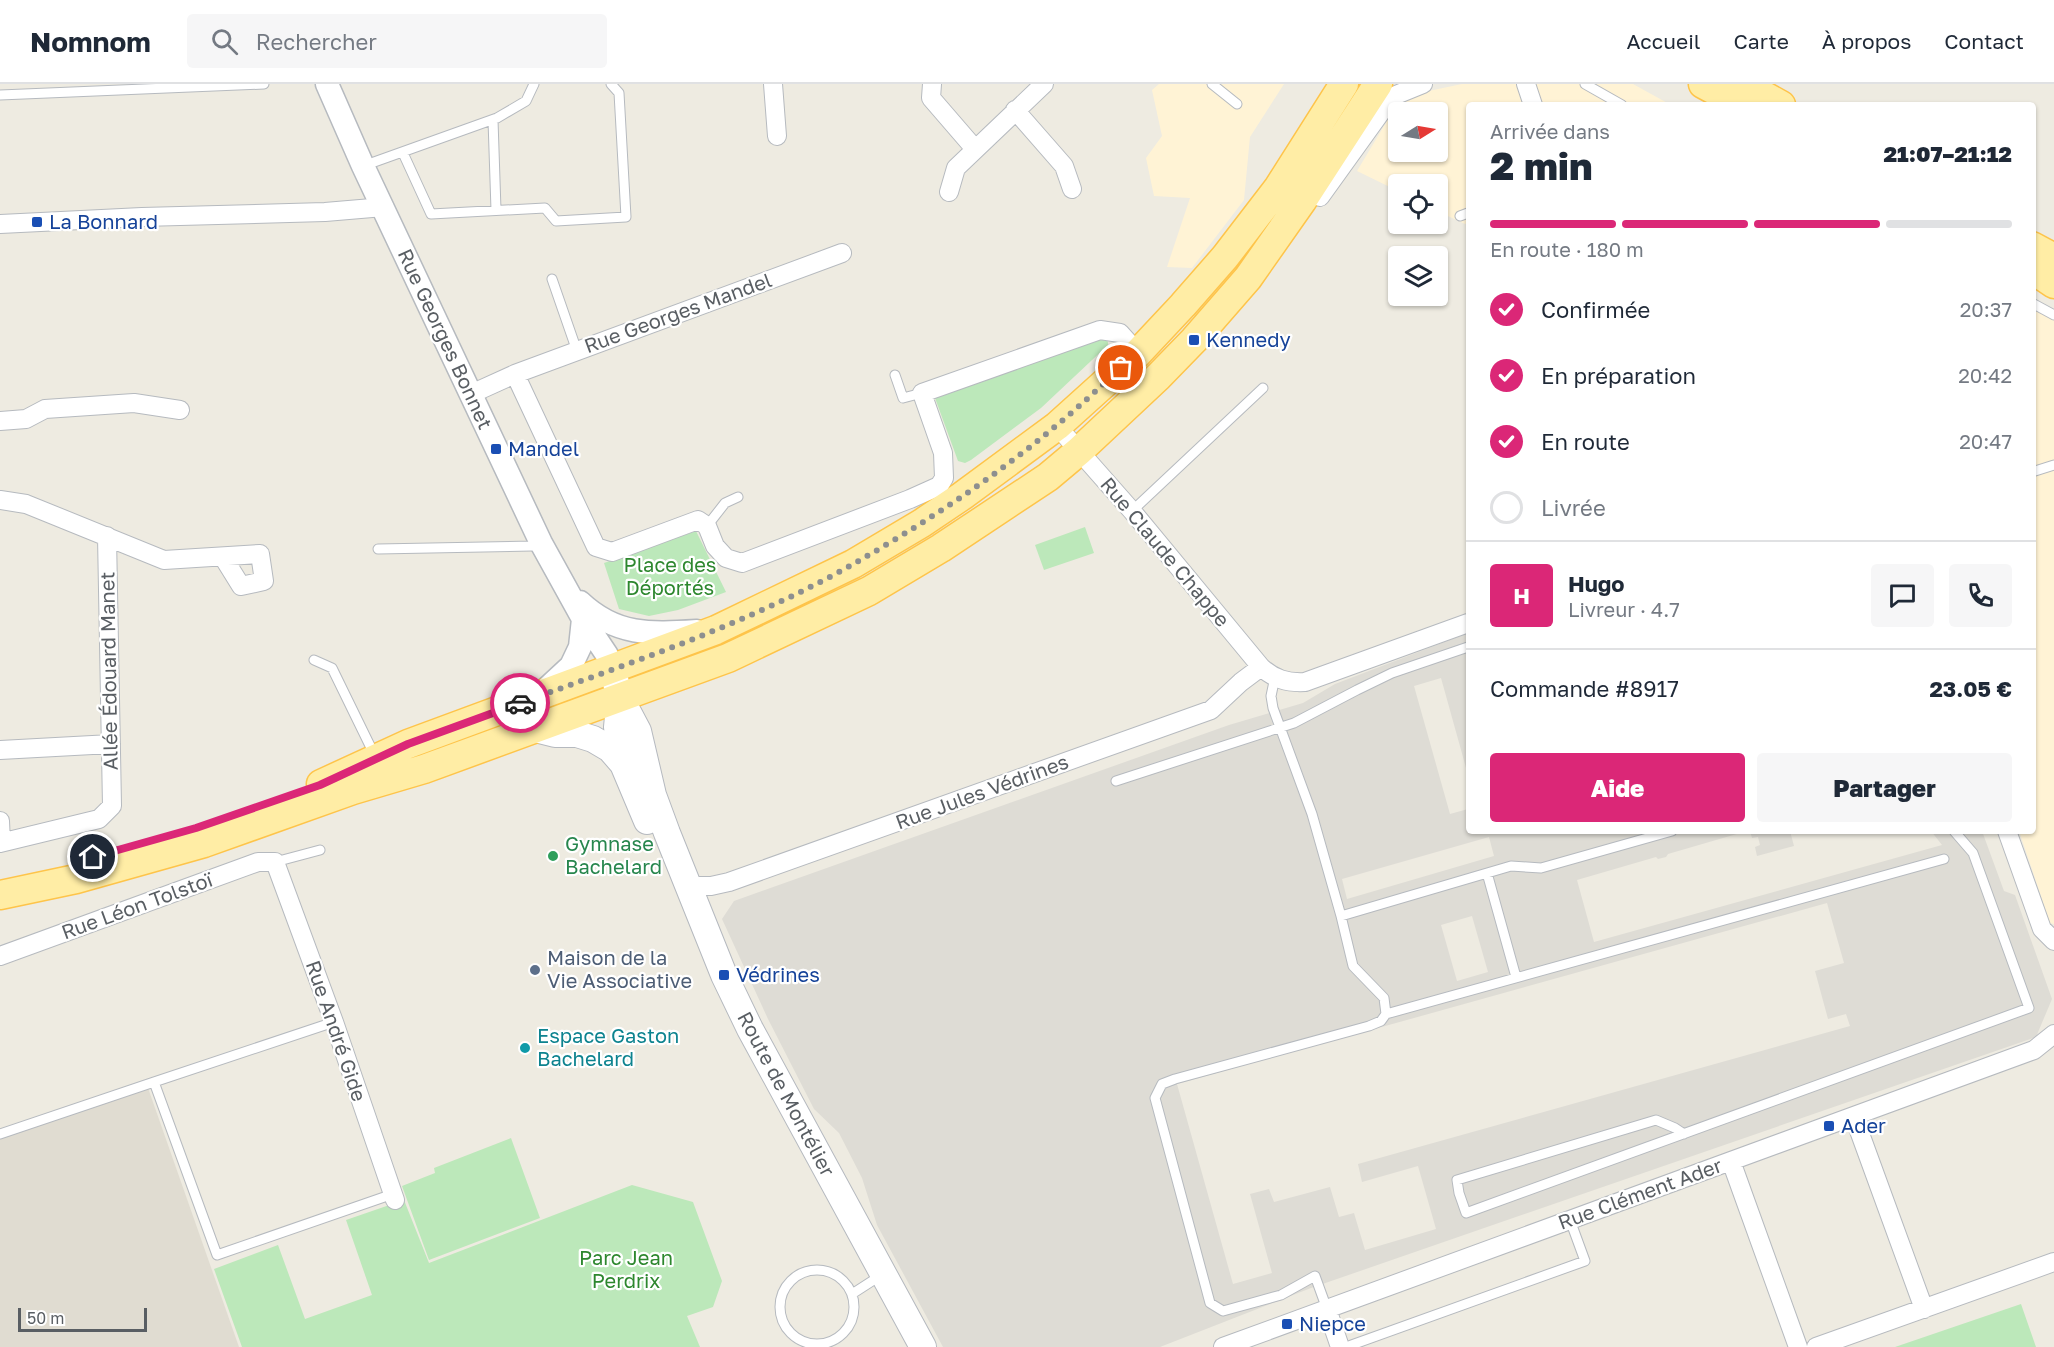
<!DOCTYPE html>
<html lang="fr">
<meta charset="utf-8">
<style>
:root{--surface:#fff;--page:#f6f6f7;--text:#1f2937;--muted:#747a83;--line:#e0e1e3;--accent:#db2777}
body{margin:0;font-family:"Golos Text",sans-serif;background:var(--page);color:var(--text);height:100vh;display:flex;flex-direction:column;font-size:22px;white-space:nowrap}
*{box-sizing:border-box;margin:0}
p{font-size:20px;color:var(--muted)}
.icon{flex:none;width:33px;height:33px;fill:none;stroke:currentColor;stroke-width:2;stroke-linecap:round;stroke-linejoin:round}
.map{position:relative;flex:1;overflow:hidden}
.drawer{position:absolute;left:1466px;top:18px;width:570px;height:732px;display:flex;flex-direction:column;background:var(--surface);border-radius:6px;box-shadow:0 2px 4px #0004}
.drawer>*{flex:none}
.needle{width:39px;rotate:79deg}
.controls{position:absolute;left:1388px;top:18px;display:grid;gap:12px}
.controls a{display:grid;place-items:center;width:60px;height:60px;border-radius:6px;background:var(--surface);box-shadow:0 2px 4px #0004;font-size:30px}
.scale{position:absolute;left:18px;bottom:15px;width:129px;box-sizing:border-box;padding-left:6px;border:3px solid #595e63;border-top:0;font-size:16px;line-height:21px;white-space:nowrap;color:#595e63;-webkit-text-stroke:4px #fff;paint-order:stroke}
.pin{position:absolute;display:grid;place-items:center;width:51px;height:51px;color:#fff;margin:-26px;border:3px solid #fff;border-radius:50%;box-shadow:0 2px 6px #0007}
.courier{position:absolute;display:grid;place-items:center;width:60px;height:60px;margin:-30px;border:4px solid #db2777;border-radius:50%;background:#fff;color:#222;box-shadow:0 2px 8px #0007}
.head em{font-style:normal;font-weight:800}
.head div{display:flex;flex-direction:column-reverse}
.head{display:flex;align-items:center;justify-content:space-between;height:102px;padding:0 24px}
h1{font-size:39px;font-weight:800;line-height:45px}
.bar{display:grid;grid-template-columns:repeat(4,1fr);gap:9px 6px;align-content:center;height:72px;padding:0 24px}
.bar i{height:8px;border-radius:4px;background:var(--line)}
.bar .current{background:var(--accent)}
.bar p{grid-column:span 4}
.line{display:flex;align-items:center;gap:15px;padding:0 24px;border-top:2px solid var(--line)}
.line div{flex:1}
.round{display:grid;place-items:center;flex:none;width:63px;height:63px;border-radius:6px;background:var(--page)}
ol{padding:0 24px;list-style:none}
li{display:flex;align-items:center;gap:18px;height:66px}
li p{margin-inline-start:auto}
li .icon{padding:6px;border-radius:50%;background:var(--accent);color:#fff;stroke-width:4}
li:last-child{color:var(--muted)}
li i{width:33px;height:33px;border:3px solid var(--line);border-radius:50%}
.button{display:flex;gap:12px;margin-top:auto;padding:12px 24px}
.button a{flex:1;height:69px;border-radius:6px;background:var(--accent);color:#fff;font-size:24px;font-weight:800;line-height:69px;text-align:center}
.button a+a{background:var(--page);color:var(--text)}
header{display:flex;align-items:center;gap:36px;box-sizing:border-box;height:84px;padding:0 30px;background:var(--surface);border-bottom:2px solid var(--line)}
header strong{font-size:28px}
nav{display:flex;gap:33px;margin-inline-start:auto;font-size:21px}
.search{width:420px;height:54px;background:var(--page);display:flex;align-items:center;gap:15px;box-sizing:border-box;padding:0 21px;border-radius:6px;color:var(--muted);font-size:22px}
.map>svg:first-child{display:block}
</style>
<header>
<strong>Nomnom</strong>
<div class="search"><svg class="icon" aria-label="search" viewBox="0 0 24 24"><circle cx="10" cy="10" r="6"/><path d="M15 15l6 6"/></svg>Rechercher</div>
<nav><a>Accueil</a><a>Carte</a><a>À propos</a><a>Contact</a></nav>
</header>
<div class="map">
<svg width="2054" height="1263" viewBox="0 0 2054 1263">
<rect width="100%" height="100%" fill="#eeebe1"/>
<path fill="#fff3d5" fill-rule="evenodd" d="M1159 0H1284L1250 53 1244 116 1192 184 1167 183 1190 114 1154 112 1146 74 1162 52 1152 6Z
M1462 0H1517L1523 21H1468V139L1465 140 1437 127V100H1398V107L1357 87 1396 22 1406 14 1419 9ZM1398 28H1437V68H1398Z
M1533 0H1633L1671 21H1541Z
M2033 216 2054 228V840L2050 839 2019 747H2032Z"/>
<path fill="#dedcd5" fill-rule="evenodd" d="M1468 549V691L1441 594 1414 602 1450 730 1468 725V747H1747L1668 770 1666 773 1658 775 1656 773 1577 796 1594 858 1942 761 1931 747H1982L2004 807 2015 811 2052 915 2036 953 1311 1204 1160 1263H943L877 1141 862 1094 839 1049 814 1025 768 935 722 835 734 817 1229 641 1303 619 1335 600ZM1489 753 1494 772 1347 815 1342 795ZM1827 819 1844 879 1815 887 1828 935 1846 930 1850 942 1358 1080 1362 1098 1418 1082 1436 1145 1365 1166 1354 1129 1339 1133 1330 1103 1274 1118 1269 1105 1250 1110 1272 1189 1233 1200 1177 1000ZM1472 832 1488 888 1457 897 1441 841Z
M1750 747H1790L1794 762 1757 772 1755 763 1760 761 1758 753 1752 754Z"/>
<path fill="#e0dcd1" d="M148 1004 239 1263H0V1055Z"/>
<path fill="#bce8ba" d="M1098 253H1104L1108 258V261L1041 324 971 376 965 379 958 377 935 314Z
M1085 443 1094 469 1044 486 1035 461Z
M696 447 726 508 678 526 649 532 619 525 604 479Z
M511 1054 540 1134 429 1176 402 1102 435 1089 434 1084Z
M632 1101 693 1118 722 1197 713 1223 687 1232 700 1263H242L214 1185 278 1161 305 1235 372 1211 346 1136 404 1116 429 1179Z
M2021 1220 2036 1263H1895Z"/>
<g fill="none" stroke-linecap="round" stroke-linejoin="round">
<defs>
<path id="service" d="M1212 0 1237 20
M1585 0 1622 21
M0 11 264 0
M493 36 496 126
M403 69 431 130 545 124 556 137 626 133 619 9 611 0
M363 82 497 34 526 17 534 0
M1460 132 1468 129
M552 195 577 267
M2032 219 2054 231
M895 291 903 314 922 309
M2032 388 2054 381
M1132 427 1263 304
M707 442 725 419 738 413
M378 465 532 462 541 459
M314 576 332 584 375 672
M1275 593 1271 612 1273 624 1312 730 1341 832 1353 882 1384 914 1386 930 1381 937 1369 942 1175 995 1162 1000 1155 1014 1210 1219 1223 1227 1281 1211 1315 1192 1327 1225
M1116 697 1294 639 1357 606 1392 589 1468 563
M275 778 320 766
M1487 789 1516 893
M1341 832 1511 782 1541 784 1672 747
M1386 930 1944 775
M154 998 334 938
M0 1050 154 998 217 1171 393 1110
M1684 1050 1675 1044 1656 1036 1457 1096 1459 1109 1466 1129 2029 924 1973 769 1954 747
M780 1223a37 37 0 1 1 74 0a37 37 0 1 1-74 0Z
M852 1210 883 1190
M1346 1263 1585 1177 1570 1136"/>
<path id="minor" d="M773 0 777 52
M932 0 931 14 975 65
M1526 0 1533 21
M1015 26 1064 82 1072 105
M949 108 956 84 1044 0
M1320 113 1384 24 1396 11 1423 0
M0 140 142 133 325 128 384 123
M515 290 596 463 612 468 698 436 707 442 715 462 726 474 742 479 910 415 939 402 944 394 943 369 922 309 1100 246 1120 249 1138 269
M471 310 515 290 842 169
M0 337 26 335 45 325 134 319 180 326
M1057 342 1132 427 1261 583C1274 595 1287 599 1305 598L1468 539
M0 416 26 420 164 476 260 470 264 497 241 502 223 473
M0 666 111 660
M0 737 1 759
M2007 747 2042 845 2054 857
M0 759 99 735 112 722 107 452
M688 802H711L729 798 1211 626 1241 598 1261 583
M0 872 258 778H275L334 938 395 1116
M1854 1033 1924 1225
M1731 1077 1798 1263
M1327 1225 1340 1263
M1223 1263 2034 966 2054 950
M1816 1263 2054 1178"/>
<path id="tertiary" d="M327 0 363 82 541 459 583 535 607 571
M580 518C616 552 650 550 697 547
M544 607 571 582 580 563 583 535"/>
<path id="secondary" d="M612 585 620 613 638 647 653 711 667 749 724 891 750 945 923 1263
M620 613 617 643 623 680 647 737
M535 645 555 650H577L593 655 610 665 623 680"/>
<path id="primary" d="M1703 0 1742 21
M1743 0 1781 21
M2032 162 2054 174
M2032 185 2054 200
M321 700 408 660 716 546 853 480 922 439 962 412 1057 342 1138 269 1183 221 1225 173 1278 104 1344 0
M0 811 76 795 204 759 353 706 424 685 728 574 869 507 941 464 1048 393 1079 367 1158 293 1194 256 1248 194 1302 117 1378 0"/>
</defs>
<use href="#service" stroke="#b6babf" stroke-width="11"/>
<use href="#minor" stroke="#b6babf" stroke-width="20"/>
<use href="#tertiary" stroke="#b6babf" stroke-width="25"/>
<use href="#secondary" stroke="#b5b9bf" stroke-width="28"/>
<use href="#primary" stroke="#fec44a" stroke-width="31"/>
<use href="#service" stroke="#fff" stroke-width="9"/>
<use href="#minor" stroke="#fff" stroke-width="18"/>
<use href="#tertiary" stroke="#fff" stroke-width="22"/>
<use href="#secondary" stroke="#fff" stroke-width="26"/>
<use href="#primary" stroke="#ffeda5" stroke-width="28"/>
</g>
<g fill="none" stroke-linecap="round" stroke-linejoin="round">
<path stroke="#8d8f8f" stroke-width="6" stroke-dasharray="0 10.8" d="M520 619C633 578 750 539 855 479 925 439 995 393 1057 341 1079 323 1100 303 1121 284"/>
<path stroke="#db2777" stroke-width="8" d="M93 773 196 744 320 701 408 660 520 619"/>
</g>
<g fill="#1a4fb4" stroke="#fff" stroke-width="2">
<rect x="31" y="132" width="12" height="12" rx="3"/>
<rect x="1188" y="250" width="12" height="12" rx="3"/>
<rect x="490" y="359" width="12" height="12" rx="3"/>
<rect x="718" y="885" width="12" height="12" rx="3"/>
<rect x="1823" y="1036" width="12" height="12" rx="3"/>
<rect x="1281" y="1234" width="12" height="12" rx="3"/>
</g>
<circle fill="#2e9e5b" stroke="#fff" stroke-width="2" cx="553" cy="772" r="6"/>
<circle fill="#5c6f8a" stroke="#fff" stroke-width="2" cx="535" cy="886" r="6"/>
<circle fill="#0f9aa8" stroke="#fff" stroke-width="2" cx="525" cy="964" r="6"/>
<g text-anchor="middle" stroke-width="4.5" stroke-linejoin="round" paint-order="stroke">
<g font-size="20" fill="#164399" stroke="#fff" text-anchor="start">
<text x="49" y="145">La Bonnard</text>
<text x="1206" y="263">Kennedy</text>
<text x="508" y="372">Mandel</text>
<text x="736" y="898">Védrines</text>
<text x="1841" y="1049">Ader</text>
<text x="1299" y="1247">Niepce</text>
</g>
<g font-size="20" fill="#595e63" stroke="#fff">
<text transform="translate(678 229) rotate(-20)" y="7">Rue Georges Mandel</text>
<text transform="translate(445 255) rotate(65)" y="7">Rue Georges Bonnet</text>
<text transform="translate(1165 468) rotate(50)" y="7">Rue Claude Chappe</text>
<text transform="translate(109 587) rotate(-91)" y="7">Allée Édouard Manet</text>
<text transform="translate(982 708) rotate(-20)" y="7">Rue Jules Védrines</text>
<text transform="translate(137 822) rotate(-20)" y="7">Rue Léon Tolstoï</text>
<text transform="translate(336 947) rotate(71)" y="7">Rue André Gide</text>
<text transform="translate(786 1010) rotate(62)" y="7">Route de Montélier</text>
<text transform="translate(1640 1110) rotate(-20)" y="7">Rue Clément Ader</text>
</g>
<g font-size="20" fill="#2d872e" stroke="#fff">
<text x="670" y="488">Place des<tspan x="670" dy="23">Déportés</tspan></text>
<text x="626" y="1181">Parc Jean<tspan x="626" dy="23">Perdrix</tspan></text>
</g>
<g font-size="20" fill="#27864d" stroke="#fff" text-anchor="start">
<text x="565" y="767">Gymnase<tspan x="565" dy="23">Bachelard</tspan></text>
</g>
<g font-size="20" fill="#4e5e75" stroke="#fff" text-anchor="start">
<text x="547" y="881">Maison de la<tspan x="547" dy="23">Vie Associative</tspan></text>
</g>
<g font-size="20" fill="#0d838f" stroke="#fff" text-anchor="start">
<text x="537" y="959">Espace Gaston<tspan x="537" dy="23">Bachelard</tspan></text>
</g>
</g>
</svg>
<div class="controls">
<a><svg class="needle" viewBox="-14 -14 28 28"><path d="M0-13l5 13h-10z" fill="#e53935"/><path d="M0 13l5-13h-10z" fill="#747a83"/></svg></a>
<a><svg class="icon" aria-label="locate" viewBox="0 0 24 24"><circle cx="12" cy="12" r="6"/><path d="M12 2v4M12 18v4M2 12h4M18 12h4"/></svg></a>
<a><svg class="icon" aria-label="layers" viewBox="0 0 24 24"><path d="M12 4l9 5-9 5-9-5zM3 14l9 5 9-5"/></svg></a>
</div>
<div class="scale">50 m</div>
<div class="pin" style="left:1121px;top:284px;background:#ea580c"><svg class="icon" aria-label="bag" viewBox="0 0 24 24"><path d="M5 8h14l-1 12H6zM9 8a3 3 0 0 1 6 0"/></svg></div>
<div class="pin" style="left:93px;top:773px;background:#1f2937"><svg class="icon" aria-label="home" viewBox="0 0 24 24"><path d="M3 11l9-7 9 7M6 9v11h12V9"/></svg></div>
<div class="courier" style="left:520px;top:619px"><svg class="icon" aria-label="car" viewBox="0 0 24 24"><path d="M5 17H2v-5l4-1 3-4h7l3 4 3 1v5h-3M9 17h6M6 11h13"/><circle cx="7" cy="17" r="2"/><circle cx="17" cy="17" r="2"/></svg></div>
<section class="drawer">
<div class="head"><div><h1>2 min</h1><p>Arrivée dans</p></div><em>21:07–21:12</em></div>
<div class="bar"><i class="current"></i><i class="current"></i><i class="current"></i><i></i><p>En route · 180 m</p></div>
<ol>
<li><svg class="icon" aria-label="check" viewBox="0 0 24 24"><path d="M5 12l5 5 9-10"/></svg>Confirmée<p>20:37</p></li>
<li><svg class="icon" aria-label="check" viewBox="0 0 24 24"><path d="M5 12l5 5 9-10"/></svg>En préparation<p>20:42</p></li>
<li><svg class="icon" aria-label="check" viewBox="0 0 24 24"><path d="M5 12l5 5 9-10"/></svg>En route<p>20:47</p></li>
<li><i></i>Livrée</li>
</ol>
<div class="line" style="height:108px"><b class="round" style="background:var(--accent);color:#fff">H</b><div><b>Hugo</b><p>Livreur · 4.7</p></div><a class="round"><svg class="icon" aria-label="chat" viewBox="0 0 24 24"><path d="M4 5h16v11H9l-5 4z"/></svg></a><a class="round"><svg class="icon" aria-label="phone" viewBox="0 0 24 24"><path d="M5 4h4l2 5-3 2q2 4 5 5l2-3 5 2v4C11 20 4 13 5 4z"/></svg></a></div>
<div class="line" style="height:78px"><div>Commande #8917</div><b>23.05 €</b></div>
<div class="button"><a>Aide</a><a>Partager</a></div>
</section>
</div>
